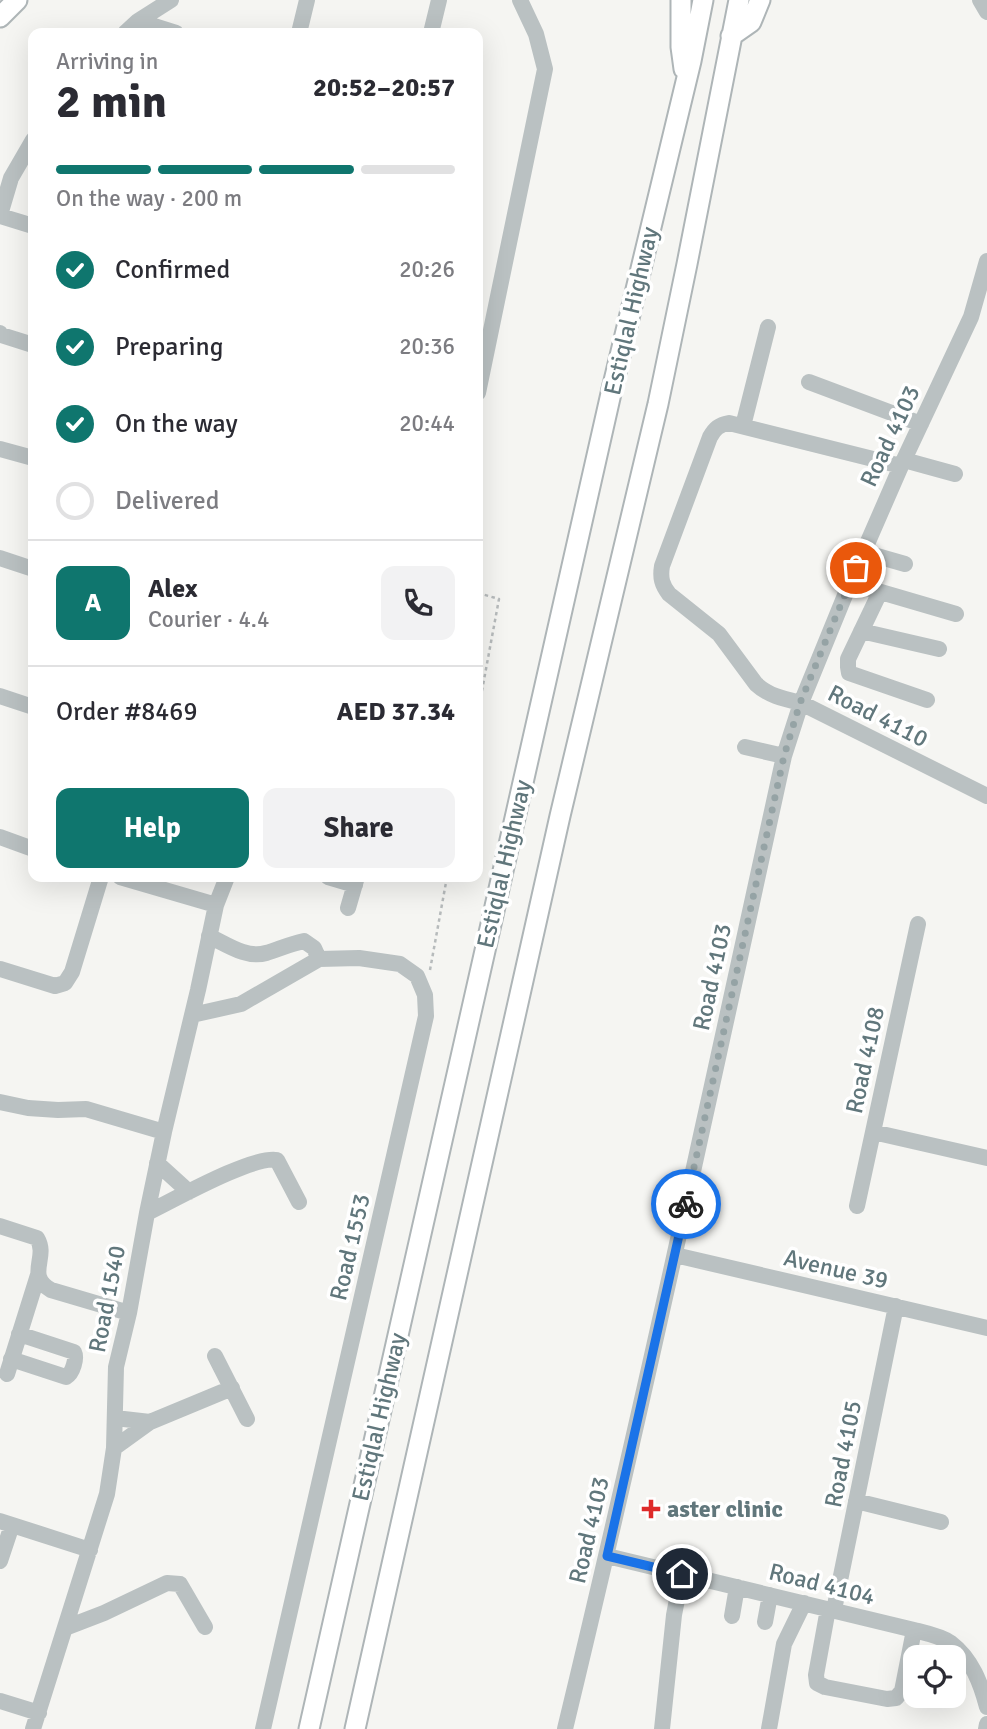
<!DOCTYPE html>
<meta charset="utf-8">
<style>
:root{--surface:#fff;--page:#f2f2f3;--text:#2b2b33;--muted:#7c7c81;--line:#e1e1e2;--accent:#0f766e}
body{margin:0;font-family:Signika,sans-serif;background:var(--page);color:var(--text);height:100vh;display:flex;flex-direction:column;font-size:26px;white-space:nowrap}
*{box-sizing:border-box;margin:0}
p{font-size:23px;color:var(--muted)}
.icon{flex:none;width:38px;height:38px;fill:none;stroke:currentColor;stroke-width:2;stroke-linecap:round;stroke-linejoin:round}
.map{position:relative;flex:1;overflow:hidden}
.sheet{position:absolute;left:28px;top:28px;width:455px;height:854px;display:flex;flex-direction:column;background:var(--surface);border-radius:14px;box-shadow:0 7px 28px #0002}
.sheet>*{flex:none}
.fabs{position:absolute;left:903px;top:1645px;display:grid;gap:14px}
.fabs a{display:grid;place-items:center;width:63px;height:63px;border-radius:14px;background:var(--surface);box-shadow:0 7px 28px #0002;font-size:35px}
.pin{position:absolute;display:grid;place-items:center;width:60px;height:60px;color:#fff;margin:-30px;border:4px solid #fff;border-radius:50%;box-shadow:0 2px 7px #0007}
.courier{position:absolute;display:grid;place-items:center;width:70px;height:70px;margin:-35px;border:5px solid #1a73e8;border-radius:50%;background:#fff;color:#222;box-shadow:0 2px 9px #0007}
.head em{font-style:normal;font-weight:700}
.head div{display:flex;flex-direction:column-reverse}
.head{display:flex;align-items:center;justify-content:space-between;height:119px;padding:0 28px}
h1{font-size:46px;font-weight:700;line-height:52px}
.bar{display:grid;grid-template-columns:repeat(4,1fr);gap:10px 7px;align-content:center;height:84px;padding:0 28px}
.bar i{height:9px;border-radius:5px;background:var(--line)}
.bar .on{background:var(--accent)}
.bar p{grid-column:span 4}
.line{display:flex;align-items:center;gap:18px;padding:0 28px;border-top:2px solid var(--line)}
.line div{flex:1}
.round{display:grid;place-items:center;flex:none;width:74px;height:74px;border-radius:14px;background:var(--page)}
ol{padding:0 28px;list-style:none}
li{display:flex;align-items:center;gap:21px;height:77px}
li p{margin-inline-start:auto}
li .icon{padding:7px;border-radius:50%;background:var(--accent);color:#fff;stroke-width:4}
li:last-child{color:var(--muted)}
li i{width:38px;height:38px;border:4px solid var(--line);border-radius:50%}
.button{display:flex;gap:14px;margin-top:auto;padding:14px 28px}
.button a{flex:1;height:80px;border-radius:14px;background:var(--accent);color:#fff;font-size:28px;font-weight:700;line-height:80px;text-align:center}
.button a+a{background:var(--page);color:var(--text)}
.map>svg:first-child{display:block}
</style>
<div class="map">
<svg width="987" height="1729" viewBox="0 0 987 1729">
<rect width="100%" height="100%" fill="#f5f5f2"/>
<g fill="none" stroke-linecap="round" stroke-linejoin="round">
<defs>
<path id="major" d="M681 0V47L684 69
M0 17 17 0
M731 36 751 22 760 0
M309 1729 612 389 691 61 703 0
M355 1729 560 816 658 404 687 264 739 0"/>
</defs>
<use href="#major" stroke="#aeb5b7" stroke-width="23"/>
<path stroke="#b7bbbc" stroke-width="2.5" stroke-dasharray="3.5 3.5" stroke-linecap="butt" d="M478 593 499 599 478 712
M430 970 447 877"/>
<path stroke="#bac1c2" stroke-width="16" d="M980 0 987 12
M138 21 176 33
M125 33 138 21 171 0
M299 33 307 0
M431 33 439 0
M0 215 11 178 33 140
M0 216 33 226
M0 333 1 335 33 345
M809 382 921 424
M478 393 545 69 536 34 520 0
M743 426 768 327
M0 449 33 458
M904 460 955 474
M901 466 729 423C719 425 715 428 710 437L662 566C660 578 662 585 669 594L719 634 756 684C769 696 784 699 801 703L987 796
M863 552 905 564
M0 558 33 569
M850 583 956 614
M880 592 848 659V667L849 673 927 700
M861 631 939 649
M0 696 33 707
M745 747 784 756
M0 837 33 849
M120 877 216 905
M328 877 355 885
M348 908 357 877
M209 936C226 944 247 959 266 953 279 949 290 944 304 941L314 948 319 959
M0 969 55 986 65 983 72 972 101 877
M192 1015 241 1004 319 959 359 958 400 964 417 976 425 995 426 1016 263 1729
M0 1102 28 1108 58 1110 86 1109 164 1132
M873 1132 987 1158
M157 1163 189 1192
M857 1206 918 924
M147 1213C172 1201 253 1155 277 1160L299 1202
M0 1226 37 1238C49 1258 25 1275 51 1290L129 1313
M675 1255 987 1328
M215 1356 247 1419
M11 1359 66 1377C73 1373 77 1358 74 1352L19 1334
M7 1374 38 1275
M115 1418 150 1422
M114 1448 150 1422 232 1388
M856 1501 941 1522
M0 1521 90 1550
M607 1556 914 1630C926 1633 941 1636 951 1643 972 1659 981 1684 987 1707
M0 1561 12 1525
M828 1609 816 1675 817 1683 825 1687 887 1699 896 1698 902 1691 914 1630
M834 1610 896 1306
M732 1616 737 1587
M765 1622 770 1595
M65 1628 104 1613 167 1583 180 1584 205 1627
M0 1701 39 1713
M33 1729 107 1494 114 1448 116 1367 129 1313 147 1213 164 1132 198 990 216 905 227 877
M565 1729C643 1406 713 1081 784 756L801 703 850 583 901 466 971 317 987 261
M662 1729 674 1615 682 1574
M769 1729 784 1644 804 1603
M986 1729 987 1724"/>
<use href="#major" stroke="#fff" stroke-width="19"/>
</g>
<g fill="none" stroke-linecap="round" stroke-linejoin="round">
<path stroke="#95a3a5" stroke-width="7" stroke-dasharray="0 12.6" d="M686 1204 784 756 800 703 856 568"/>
<path stroke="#1a73e8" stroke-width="9" d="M682 1574 607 1556 686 1204"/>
</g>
<path fill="#de2a29" stroke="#fff" stroke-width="2.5" d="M647.5 1498.5h7v7h7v7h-7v7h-7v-7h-7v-7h7z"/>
<g text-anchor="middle" stroke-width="7" stroke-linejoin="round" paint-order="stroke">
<g font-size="24" fill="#61777c" stroke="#fff">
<text transform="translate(631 311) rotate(-77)" y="8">Estiqlal Highway</text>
<text transform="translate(890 436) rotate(-65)" y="8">Road 4103</text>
<text transform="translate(878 716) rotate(27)" y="8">Road 4110</text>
<text transform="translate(504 864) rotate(-77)" y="8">Estiqlal Highway</text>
<text transform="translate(712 977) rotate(-78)" y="8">Road 4103</text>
<text transform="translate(865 1060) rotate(-78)" y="8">Road 4108</text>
<text transform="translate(350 1247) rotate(-77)" y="8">Road 1553</text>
<text transform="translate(836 1269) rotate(13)" y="8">Avenue 39</text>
<text transform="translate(107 1299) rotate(-79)" y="8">Road 1540</text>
<text transform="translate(379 1417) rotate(-77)" y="8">Estiqlal Highway</text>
<text transform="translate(843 1454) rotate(-79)" y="8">Road 4105</text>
<text transform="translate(589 1530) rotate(-77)" y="8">Road 4103</text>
<text transform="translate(822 1584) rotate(14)" y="8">Road 4104</text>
</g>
<g font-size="24" font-weight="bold" fill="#61777c" stroke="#fff" text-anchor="start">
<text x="667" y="1517">aster clinic</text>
</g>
</g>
</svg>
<div class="fabs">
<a><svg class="icon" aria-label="locate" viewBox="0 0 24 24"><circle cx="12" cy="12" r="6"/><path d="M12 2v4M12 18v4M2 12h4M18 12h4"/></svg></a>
</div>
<div class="pin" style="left:856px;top:568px;background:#ea580c"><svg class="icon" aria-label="bag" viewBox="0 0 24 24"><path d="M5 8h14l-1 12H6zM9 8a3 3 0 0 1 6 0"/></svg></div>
<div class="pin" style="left:682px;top:1574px;background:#1f2937"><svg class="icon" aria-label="home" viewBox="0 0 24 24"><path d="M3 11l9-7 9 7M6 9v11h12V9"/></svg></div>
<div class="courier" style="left:686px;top:1204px"><svg class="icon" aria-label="bike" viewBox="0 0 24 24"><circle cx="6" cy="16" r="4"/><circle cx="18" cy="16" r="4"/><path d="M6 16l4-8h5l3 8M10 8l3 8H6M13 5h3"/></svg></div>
<section class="sheet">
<div class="head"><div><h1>2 min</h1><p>Arriving in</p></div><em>20:52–20:57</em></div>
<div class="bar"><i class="on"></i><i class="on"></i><i class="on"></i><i></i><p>On the way · 200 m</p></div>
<ol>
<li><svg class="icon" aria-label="check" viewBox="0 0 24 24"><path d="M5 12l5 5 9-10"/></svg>Confirmed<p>20:26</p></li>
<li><svg class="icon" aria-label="check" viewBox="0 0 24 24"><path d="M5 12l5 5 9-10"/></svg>Preparing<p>20:36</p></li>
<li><svg class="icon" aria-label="check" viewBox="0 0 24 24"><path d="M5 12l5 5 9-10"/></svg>On the way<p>20:44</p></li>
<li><i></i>Delivered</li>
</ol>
<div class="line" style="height:126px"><b class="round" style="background:var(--accent);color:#fff">A</b><div><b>Alex</b><p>Courier · 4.4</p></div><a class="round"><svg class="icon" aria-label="phone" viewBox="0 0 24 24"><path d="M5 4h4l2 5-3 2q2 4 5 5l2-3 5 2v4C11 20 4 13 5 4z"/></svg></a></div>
<div class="line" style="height:91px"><div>Order #8469</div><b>AED 37.34</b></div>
<div class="button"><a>Help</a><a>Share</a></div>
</section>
</div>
